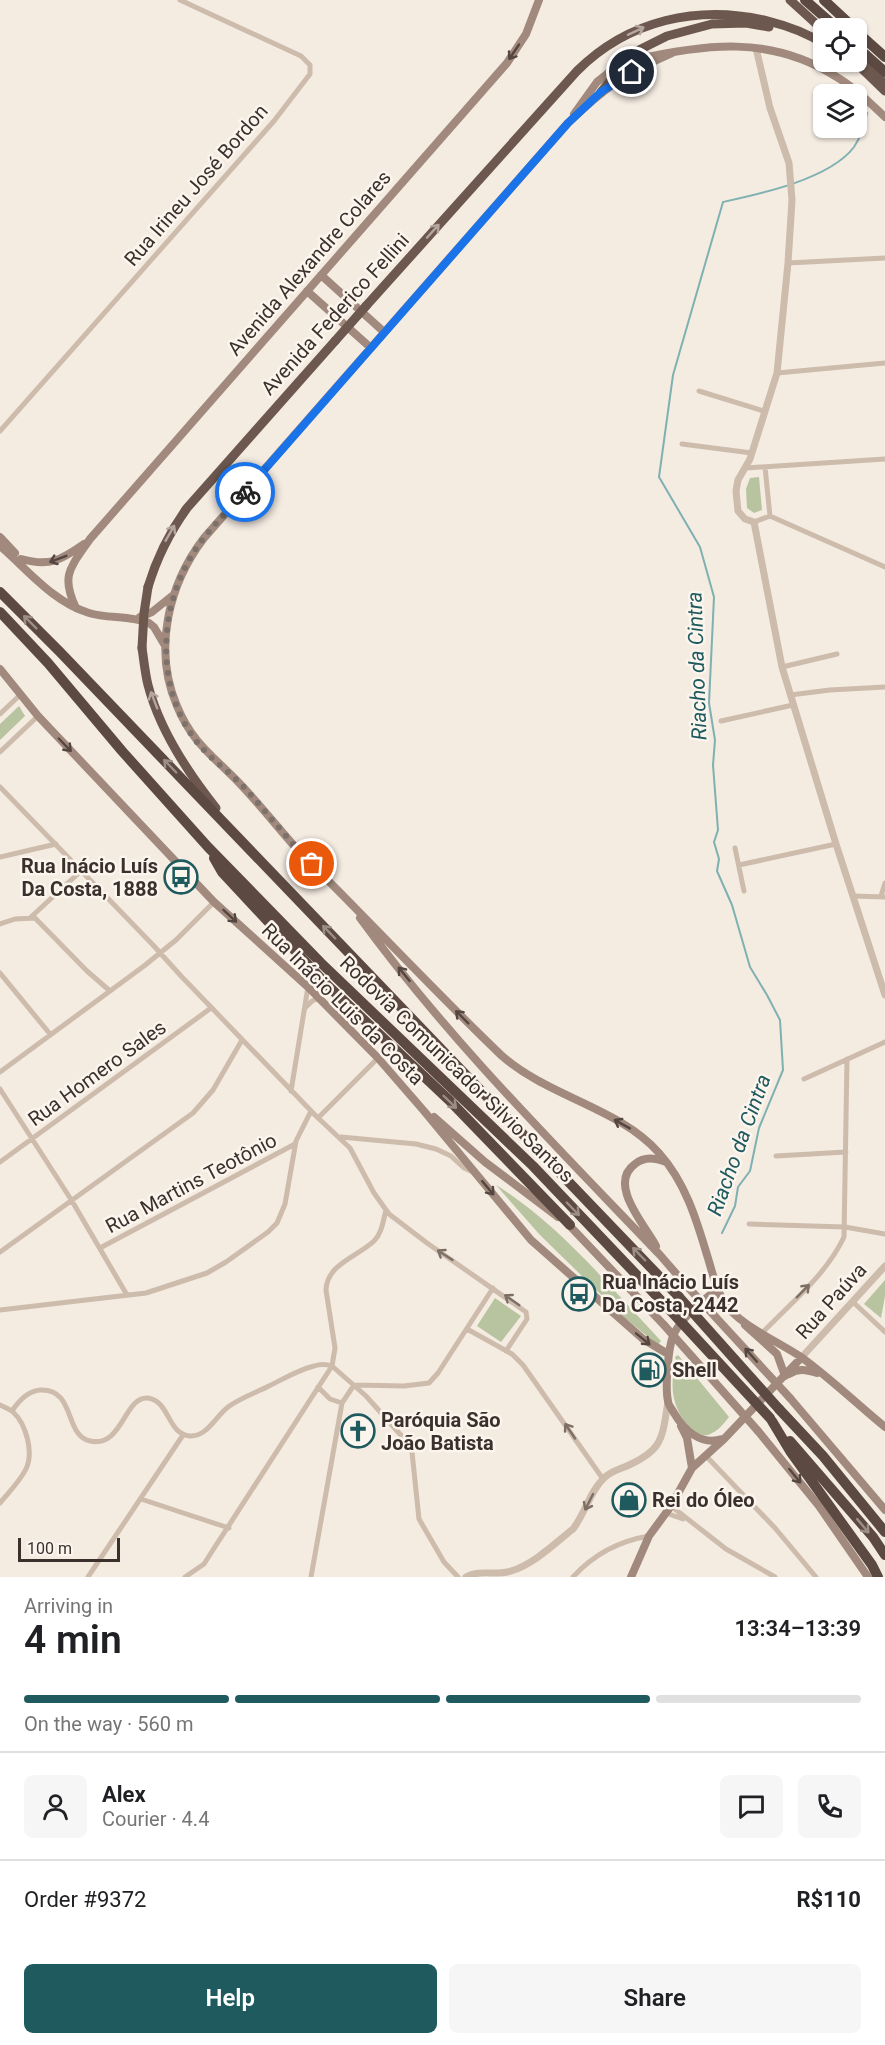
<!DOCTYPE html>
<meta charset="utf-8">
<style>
:root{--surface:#fff;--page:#f6f6f6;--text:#202124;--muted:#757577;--line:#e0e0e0;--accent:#1f5a5e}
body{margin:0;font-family:Roboto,sans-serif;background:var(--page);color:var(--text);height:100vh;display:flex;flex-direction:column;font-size:22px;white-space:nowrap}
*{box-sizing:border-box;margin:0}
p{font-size:20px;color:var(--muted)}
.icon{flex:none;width:33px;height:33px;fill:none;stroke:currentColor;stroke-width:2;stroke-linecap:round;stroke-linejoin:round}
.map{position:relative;height:1577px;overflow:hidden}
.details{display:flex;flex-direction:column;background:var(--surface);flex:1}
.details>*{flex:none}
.tools{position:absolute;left:813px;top:18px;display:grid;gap:12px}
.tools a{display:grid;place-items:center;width:54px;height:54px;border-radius:9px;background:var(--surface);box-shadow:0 2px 4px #0004;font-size:30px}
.scale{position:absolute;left:18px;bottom:15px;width:102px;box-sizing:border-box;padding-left:6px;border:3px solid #3b302b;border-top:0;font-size:16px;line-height:21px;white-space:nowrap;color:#3b302b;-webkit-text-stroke:4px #fbf5ee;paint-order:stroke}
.pin{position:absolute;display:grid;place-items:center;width:51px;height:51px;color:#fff;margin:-26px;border:3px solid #fff;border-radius:50%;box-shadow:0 2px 6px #0007}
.courier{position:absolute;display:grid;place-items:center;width:60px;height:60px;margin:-30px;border:4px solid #1a73e8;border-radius:50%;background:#fff;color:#222;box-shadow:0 2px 8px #0007}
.headline em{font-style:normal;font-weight:600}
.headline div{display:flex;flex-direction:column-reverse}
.headline{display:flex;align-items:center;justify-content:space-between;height:102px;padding:0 24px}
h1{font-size:39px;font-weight:600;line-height:45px}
.bar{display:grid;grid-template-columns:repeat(4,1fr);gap:9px 6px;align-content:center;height:72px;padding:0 24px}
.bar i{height:8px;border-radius:4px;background:var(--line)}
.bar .active{background:var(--accent)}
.bar p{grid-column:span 4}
.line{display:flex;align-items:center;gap:15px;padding:0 24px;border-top:2px solid var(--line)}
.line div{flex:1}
.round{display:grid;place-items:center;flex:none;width:63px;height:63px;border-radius:9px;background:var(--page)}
.button{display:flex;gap:12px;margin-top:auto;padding:12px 24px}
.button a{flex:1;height:69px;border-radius:9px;background:var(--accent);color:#fff;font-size:24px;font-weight:600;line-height:69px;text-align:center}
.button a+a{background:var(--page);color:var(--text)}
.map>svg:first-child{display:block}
</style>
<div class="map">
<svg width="885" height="1577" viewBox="0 0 885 1577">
<rect width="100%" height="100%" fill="#f4ebe1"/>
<path fill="#b8c4a0" d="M759 477 762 510 754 513 747 508 746 489 750 478Z
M19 706 25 716 0 740V724Z
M496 1185C560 1225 609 1286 661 1341L658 1345 625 1318 540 1235Z
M885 1280V1296L881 1318 864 1304Z
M495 1298 521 1316 501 1342 477 1326Z
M678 1355 729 1417C725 1422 719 1430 712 1433 706 1437 700 1435 695 1431 674 1417 667 1385 677 1363L675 1357Z"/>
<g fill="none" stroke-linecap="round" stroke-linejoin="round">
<path stroke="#7fb0b2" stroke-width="2" d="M722 1233 735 1206 738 1187 750 1171 759 1128 783 1070 780 1020 767 995 750 967 732 905 717 871 719 859 714 842 718 830 713 765 715 740 709 703 714 597 700 547 659 477 673 375 723 202C760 194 830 179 854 147 861 137 864 125 867 113"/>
<path stroke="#cdbbac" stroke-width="5" d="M788 263 885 258
M777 373 885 363
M699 391 764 411
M0 431 274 121 310 74V65L301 56 180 0
M682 444 752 453
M746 468 885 459
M770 516 885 567
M754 522 770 516 765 467
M782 667 837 654
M790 695 830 690 885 687
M0 714 20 695
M721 721 793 705
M0 752 38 716
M0 787 153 945 181 976 316 1116 350 1148 374 1193 389 1214 427 1243 526 1312 527 1319 506 1351
M735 848 744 891
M0 857 56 844
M739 865 836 844
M853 896 885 897
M881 896 885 883
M31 917 82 870
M0 924 15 919 35 918 87 971 110 991
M0 973 50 1034
M305 1008 312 1001 319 998
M0 1072 144 966 176 940 214 902
M804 1079 885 1042
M0 1089 72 1201 127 1295
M291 1091 308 987
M318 1118 378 1058
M341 1137 416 1144 436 1149 451 1156 464 1168 473 1172
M776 1156 846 1152
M0 1162 211 1008
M749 1224 845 1227 885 1234
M100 1248 295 1144
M0 1252 193 1113 213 1090 242 1040
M853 1302 885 1332
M0 1310 146 1293 207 1273 226 1262 268 1232 277 1223 285 1204 296 1141 311 1111
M467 1329 512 1354 523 1365 603 1479
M763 1332C791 1303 826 1275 844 1237L847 1059
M332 1366 366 1396 407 1442 412 1452 419 1519 444 1562 458 1577
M354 1385 404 1386 429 1383 438 1373 493 1288
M318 1387 330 1399 342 1403
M0 1405C4 1407 10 1409 13 1412 26 1424 34 1452 26 1469 20 1481 9 1492 0 1503
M12 1411C18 1402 28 1391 40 1390 76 1388 64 1436 90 1441 123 1448 124 1396 148 1398 170 1401 167 1434 190 1436 207 1437 216 1416 228 1407 240 1398 255 1393 269 1386 283 1379 298 1370 314 1366 320 1364 326 1364 332 1366
M706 1456 775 1528 816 1577
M141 1499 229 1528
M671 1506 726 1549 775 1577
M666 1513 683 1519
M88 1577 183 1435
M185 1577 204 1564 211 1553 332 1366 335 1348 326 1290C327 1264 357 1257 374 1241 382 1233 383 1221 386 1210
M311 1577 342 1403 354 1385
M573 1577C593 1555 619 1541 649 1536"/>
<path stroke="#cdbbac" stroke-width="7" d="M756 48 770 108 789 163 792 200 788 263 777 373 750 459 738 480 736 491 738 511 745 519 754 522 782 667 836 844 885 995
M801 1358 885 1266
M466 1577C479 1569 496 1576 511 1571 534 1564 554 1544 573 1529 585 1514 590 1491 604 1478 611 1471 621 1469 629 1465 664 1449 662 1437 668 1402"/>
<path stroke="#a18a7d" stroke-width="8" d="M672 53C626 73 604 88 568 123L204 538C168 585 153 650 177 706 193 745 215 757 242 786 261 806 278 828 296 848 317 870 339 891 360 913 407 961 453 1009 501 1055 548 1097 620 1108 659 1153 685 1182 696 1218 707 1255 712 1270 715 1288 724 1302 737 1324 779 1342 801 1357 830 1378 857 1404 885 1427
M574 114 597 82 626 59 634 60C704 44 770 35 835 76 854 87 869 102 885 117
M321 275 384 332
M307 291 371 348
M0 537 15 553
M0 546C28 570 53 602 89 613 108 619 130 615 149 623L154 627 164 644
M21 559C50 567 61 560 84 544
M76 608C60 575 71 567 90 539L507 63 526 34 539 0
M140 617 152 612 172 596
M0 669 38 716 214 902 308 987 378 1058 424 1111 531 1240 643 1339 668 1354
M360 918C449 1040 556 1146 660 1255L686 1285
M434 1117 485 1162 558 1217
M568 1224 664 1325
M656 1246C645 1225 607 1184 635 1164 645 1156 655 1158 666 1162
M717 1289C702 1302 681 1317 673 1336 668 1349 665 1387 668 1401 668 1405 672 1409 674 1413 684 1430 701 1446 722 1439
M745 1325 777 1354 785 1376
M789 1374C799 1368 806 1370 817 1373
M790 1398 885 1510
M681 1426 687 1438 692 1468
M758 1431 819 1506 868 1577
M631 1577 649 1536 671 1506 692 1468 724 1439 801 1358"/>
<path stroke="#6c584f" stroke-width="9" d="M790 0 824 31
M856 55 885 84
M855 62 885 91
M601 92 633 53 667 36 712 24 746 23 769 27
M366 306 577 71C628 20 699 4 768 21 788 26 807 33 824 44
M148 587C157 557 169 533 187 508L335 341
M142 648C144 661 145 673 148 685 159 728 189 774 216 808"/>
<path stroke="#5c4a42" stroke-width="10" d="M805 0 837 28
M824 0 854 28
M856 31 885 57
M856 46 885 72
M0 592 60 652 679 1297
M0 612 48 663 122 751 208 847 321 963 533 1166 670 1310
M214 858 222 872 326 984 449 1100 570 1225
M779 1409 823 1456 885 1532
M772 1421 790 1451 872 1565 878 1577
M790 1441 873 1537 885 1555"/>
<path stroke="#a18a7d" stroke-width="8" d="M686 1285 790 1398
M664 1325 758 1431"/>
<path stroke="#6c584f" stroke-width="9" d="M335 341 366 306
M142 648 144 613 148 587"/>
<path stroke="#5c4a42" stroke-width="10" d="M679 1297 779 1409
M670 1310 770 1418"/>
</g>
<defs><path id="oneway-shaft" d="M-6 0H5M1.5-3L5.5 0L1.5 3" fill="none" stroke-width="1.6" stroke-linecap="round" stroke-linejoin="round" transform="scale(1.5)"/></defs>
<g stroke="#b4a69e">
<use href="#oneway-shaft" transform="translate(636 31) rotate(-25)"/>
<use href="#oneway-shaft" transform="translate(433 231) rotate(-48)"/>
<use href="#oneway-shaft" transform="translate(170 533) rotate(-60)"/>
<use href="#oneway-shaft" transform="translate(154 700) rotate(-111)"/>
</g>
<g stroke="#544640">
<use href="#oneway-shaft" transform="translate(514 52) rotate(124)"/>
<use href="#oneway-shaft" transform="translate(58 559) rotate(159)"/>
<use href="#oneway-shaft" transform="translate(65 745) rotate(46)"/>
<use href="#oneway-shaft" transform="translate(230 916) rotate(43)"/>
<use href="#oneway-shaft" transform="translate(404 974) rotate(-129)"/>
<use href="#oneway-shaft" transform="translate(462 1017) rotate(-135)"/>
<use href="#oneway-shaft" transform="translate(622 1124) rotate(-151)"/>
<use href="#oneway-shaft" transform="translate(488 1188) rotate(50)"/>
<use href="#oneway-shaft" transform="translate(643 1339) rotate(39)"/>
<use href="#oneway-shaft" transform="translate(751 1355) rotate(-132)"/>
<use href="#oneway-shaft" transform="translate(795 1476) rotate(51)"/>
</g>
<g stroke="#9c8e87">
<use href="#oneway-shaft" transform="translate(30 622) rotate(-135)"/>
<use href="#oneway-shaft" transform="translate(170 766) rotate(-134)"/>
<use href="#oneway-shaft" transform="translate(329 932) rotate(-134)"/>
<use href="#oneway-shaft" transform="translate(450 1102) rotate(44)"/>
<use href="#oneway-shaft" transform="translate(573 1209) rotate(46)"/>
<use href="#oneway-shaft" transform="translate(639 1254) rotate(-134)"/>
<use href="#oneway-shaft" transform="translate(863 1526) rotate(50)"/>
</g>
<g stroke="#7d6f65">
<use href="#oneway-shaft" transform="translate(445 1255) rotate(-147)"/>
<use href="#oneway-shaft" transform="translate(803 1291) rotate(-46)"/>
<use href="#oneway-shaft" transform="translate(512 1300) rotate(-145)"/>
<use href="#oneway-shaft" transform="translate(570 1431) rotate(-124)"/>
<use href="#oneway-shaft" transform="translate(589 1502) rotate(117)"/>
</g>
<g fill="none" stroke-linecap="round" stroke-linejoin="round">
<path stroke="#7c716b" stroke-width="6" stroke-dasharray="0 10.8" d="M245 492C227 512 206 532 192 555 157 613 155 695 202 748 214 761 229 772 242 785 266 811 287 839 312 864"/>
<path stroke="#1a73e8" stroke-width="8" d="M245 492 568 123 601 92 632 72"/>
</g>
<defs>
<symbol id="bus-ring" viewBox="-11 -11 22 22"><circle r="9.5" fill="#fbf5ee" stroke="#1f5a5e" stroke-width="1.5"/><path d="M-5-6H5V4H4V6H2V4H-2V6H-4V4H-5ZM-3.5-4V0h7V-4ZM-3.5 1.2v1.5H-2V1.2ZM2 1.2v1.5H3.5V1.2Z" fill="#1f5a5e"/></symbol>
<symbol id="fuel-ring" viewBox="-11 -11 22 22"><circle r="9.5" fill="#fbf5ee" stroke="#1f5a5e" stroke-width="1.5"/><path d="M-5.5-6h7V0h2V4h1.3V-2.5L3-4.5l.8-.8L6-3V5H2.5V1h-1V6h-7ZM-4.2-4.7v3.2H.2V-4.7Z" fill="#1f5a5e"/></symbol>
<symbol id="church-ring" viewBox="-11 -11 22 22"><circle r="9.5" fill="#fbf5ee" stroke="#1f5a5e" stroke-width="1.5"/><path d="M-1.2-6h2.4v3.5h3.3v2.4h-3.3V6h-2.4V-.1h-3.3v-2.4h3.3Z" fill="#1f5a5e"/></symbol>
<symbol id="shop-ring" viewBox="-11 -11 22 22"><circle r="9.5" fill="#fbf5ee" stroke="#1f5a5e" stroke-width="1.5"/><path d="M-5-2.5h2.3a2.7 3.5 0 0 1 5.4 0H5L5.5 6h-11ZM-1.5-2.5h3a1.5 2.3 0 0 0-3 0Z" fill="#1f5a5e"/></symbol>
</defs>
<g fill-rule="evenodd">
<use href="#bus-ring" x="162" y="858" width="38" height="38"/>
<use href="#bus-ring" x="560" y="1275" width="38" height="38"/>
<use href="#fuel-ring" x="630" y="1351" width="38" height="38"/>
<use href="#church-ring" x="339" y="1412" width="38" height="38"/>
<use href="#shop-ring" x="610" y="1481" width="38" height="38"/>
</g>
<g text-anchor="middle" stroke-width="5" stroke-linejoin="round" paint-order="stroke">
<g font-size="20" fill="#3b302b" stroke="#fbf5ee">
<text transform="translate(196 185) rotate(-49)" y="7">Rua Irineu José Bordon</text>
<text transform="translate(309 263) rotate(-49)" y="7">Avenida Alexandre Colares</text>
<text transform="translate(335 314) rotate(-48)" y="7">Avenida Federico Fellini</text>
<text transform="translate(343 1004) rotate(45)" y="7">Rua Inácio Luis da Costa</text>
<text transform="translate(457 1069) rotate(44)" y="7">Rodovia Comunicador Silvio Santos</text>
<text transform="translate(97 1073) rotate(-36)" y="7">Rua Homero Sales</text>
<text transform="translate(191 1183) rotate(-28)" y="7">Rua Martins Teotônio</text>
<text transform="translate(831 1301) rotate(-48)" y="7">Rua Paúva</text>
</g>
<g font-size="20" font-weight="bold" fill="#3b302b" stroke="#fbf5ee" text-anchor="start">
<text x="158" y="873" text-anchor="end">Rua Inácio Luís<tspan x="158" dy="23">Da Costa, 1888</tspan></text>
<text x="602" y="1289">Rua Inácio Luís<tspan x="602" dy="23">Da Costa, 2442</tspan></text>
<text x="672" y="1377">Shell</text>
<text x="381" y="1427">Paróquia São<tspan x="381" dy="23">João Batista</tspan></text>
<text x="652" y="1507">Rei do Óleo</text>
</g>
<g font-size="21" font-style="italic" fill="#1f5a5e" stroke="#fbf5ee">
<text transform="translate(697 666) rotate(-92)" y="7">Riacho da Cintra</text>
<text transform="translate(739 1145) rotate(-70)" y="7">Riacho da Cintra</text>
</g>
</g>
</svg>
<div class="tools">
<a><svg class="icon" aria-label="locate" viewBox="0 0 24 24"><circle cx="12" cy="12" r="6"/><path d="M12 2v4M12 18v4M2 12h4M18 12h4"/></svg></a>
<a><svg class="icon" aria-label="layers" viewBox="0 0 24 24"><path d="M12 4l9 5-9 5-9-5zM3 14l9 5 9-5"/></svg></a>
</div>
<div class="scale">100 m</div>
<div class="pin" style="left:312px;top:864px;background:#ea580c"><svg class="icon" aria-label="bag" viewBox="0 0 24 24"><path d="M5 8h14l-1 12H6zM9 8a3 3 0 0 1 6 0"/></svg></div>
<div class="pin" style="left:632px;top:72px;background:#1f2937"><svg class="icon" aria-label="home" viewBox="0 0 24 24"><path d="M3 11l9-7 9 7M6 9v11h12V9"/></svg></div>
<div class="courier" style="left:245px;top:492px"><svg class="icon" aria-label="bike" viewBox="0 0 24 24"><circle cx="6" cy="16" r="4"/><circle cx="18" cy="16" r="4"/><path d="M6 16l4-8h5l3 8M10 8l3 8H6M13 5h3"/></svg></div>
</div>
<section class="details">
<div class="headline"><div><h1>4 min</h1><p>Arriving in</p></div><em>13:34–13:39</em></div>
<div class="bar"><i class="active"></i><i class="active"></i><i class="active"></i><i></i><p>On the way · 560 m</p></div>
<div class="line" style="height:108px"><a class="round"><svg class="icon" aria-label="person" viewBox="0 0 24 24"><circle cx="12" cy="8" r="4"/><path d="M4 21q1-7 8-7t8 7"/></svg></a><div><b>Alex</b><p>Courier · 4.4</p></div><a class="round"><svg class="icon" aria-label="chat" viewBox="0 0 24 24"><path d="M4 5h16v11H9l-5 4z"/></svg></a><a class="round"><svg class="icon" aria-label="phone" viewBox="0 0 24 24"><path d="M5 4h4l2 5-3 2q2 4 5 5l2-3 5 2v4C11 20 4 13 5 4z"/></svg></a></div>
<div class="line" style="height:78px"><div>Order #9372</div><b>R$110</b></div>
<div class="button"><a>Help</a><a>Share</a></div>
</section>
